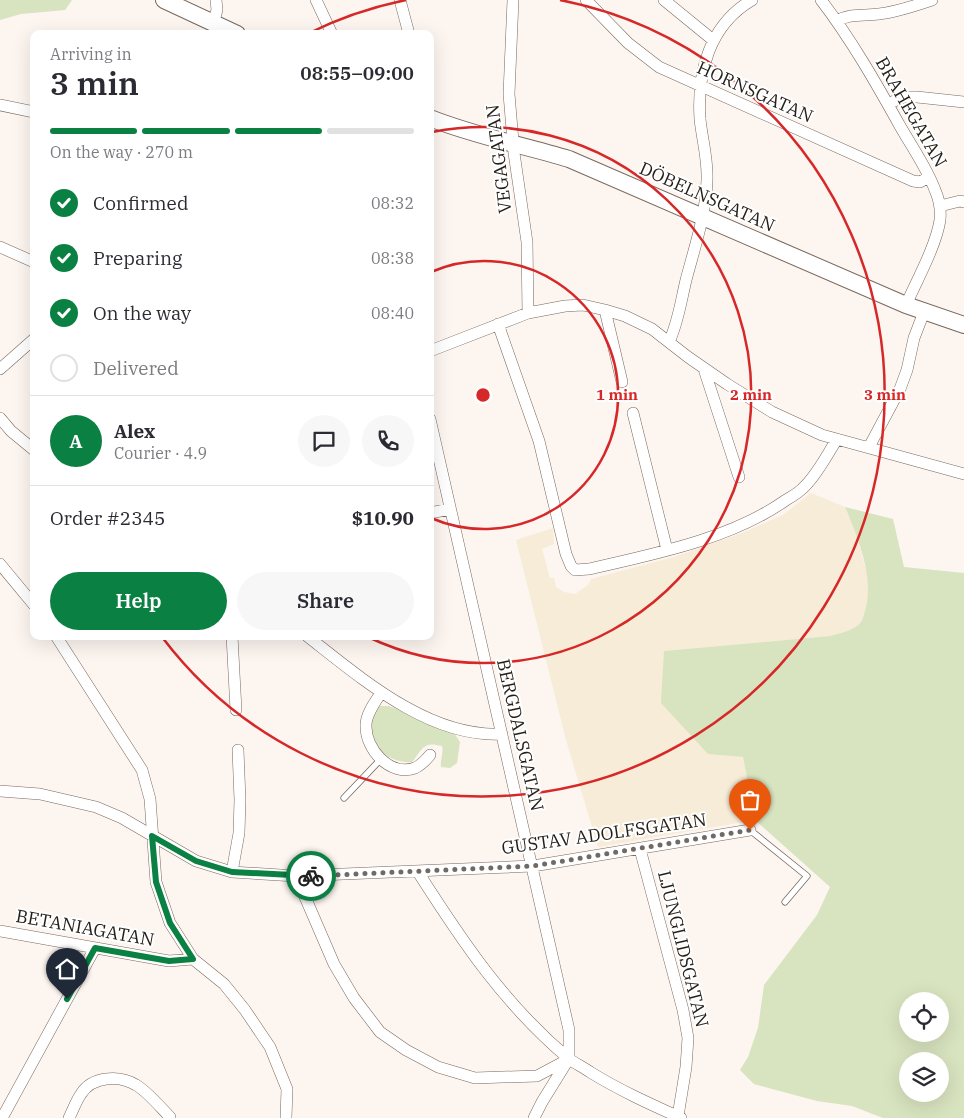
<!DOCTYPE html>
<meta charset="utf-8">
<style>
:root{--surface:#fff;--page:#f7f7f7;--text:#2b2b33;--muted:#7c7c81;--line:#e1e1e2;--accent:#0b8043}
body{margin:0;font-family:"IBM Plex Serif",serif;background:var(--page);color:var(--text);height:100vh;display:flex;flex-direction:column;font-size:19px;white-space:nowrap}
*{box-sizing:border-box;margin:0}
p{font-size:16px;color:var(--muted)}
.icon{flex:none;width:28px;height:28px;fill:none;stroke:currentColor;stroke-width:2;stroke-linecap:round;stroke-linejoin:round}
.map{position:relative;flex:1;overflow:hidden}
.side{position:absolute;left:30px;top:30px;width:404px;height:610px;display:flex;flex-direction:column;background:var(--surface);border-radius:10px;box-shadow:0 5px 20px #0002}
.side>*{flex:none}
.fabs{position:absolute;left:899px;top:992px;display:grid;gap:10px}
.fabs a{display:grid;place-items:center;width:50px;height:50px;border-radius:50%;background:var(--surface);box-shadow:0 5px 20px #0002;font-size:25px}
.pin{position:absolute;display:grid;place-items:center;width:42px;height:42px;color:#fff;margin:-51px -21px;border-radius:50% 50% 50% 0;rotate:-45deg;box-shadow:0 0 5px #0007}
.pin .icon{rotate:45deg}
.courier{position:absolute;display:grid;place-items:center;width:50px;height:50px;margin:-25px;border:4px solid #0b8043;border-radius:50%;background:#fff;color:#222;box-shadow:0 1px 6px #0007}
.headline em{font-style:normal;font-weight:600}
.headline div{display:flex;flex-direction:column-reverse}
.headline{display:flex;align-items:center;justify-content:space-between;height:85px;padding:0 20px}
h1{font-size:32px;font-weight:600;line-height:38px}
.bar{display:grid;grid-template-columns:repeat(4,1fr);gap:8px 5px;align-content:center;height:60px;padding:0 20px}
.bar i{height:6px;border-radius:4px;background:var(--line)}
.bar .current{background:var(--accent)}
.bar p{grid-column:span 4}
.line{display:flex;align-items:center;gap:12px;padding:0 20px;border-top:1px solid var(--line)}
.line div{flex:1}
.round{display:grid;place-items:center;flex:none;width:52px;height:52px;border-radius:26px;background:var(--page)}
ol{padding:0 20px;list-style:none}
li{display:flex;align-items:center;gap:15px;height:55px}
li p{margin-inline-start:auto}
li .icon{padding:5px;border-radius:50%;background:var(--accent);color:#fff;stroke-width:4}
li:last-child{color:var(--muted)}
li i{width:28px;height:28px;border:2px solid var(--line);border-radius:50%}
.cta{display:flex;gap:10px;margin-top:auto;padding:10px 20px}
.cta a{flex:1;height:58px;border-radius:30px;background:var(--accent);color:#fff;font-size:20px;font-weight:600;line-height:58px;text-align:center}
.cta a+a{background:var(--page);color:var(--text)}
.map>svg:first-child{display:block}
</style>
<div class="map">
<svg width="964" height="1118" viewBox="0 0 964 1118">
<rect width="100%" height="100%" fill="#fdf5f0"/>
<path fill="#f7ecd7" d="M811 493 845 507 857 536 868 578V601L862 622 849 631 830 636 664 651 708 754 743 757 755 820 598 847 566 740 516 540 553 528 554 544 542 549 550 578H554L556 587 564 592 575 594 588 585 591 579 674 557 742 533 783 515Z"/>
<path fill="#d8e3bf" fill-rule="evenodd" d="M0 0H72L65 10 21 14 0 20Z
M845 507 893 519 904 567 964 573V1118H883L852 1106 817 1101 754 1084 740 1070 748 1057 758 1028 764 985 817 915 830 887 755 820 743 757 708 754 661 703 664 651 830 636C840 633 854 631 861 622 863 620 864 614 865 611 875 578 858 538 845 507ZM940 1001V1034H908V1001ZM940 1061V1094H908V1061Z
M380 706H389L454 733 460 742 457 763 450 768 441 767C440 759 444 753 442 746 423 741 423 748 412 762 381 764 355 731 380 706Z"/>
<g fill="none" stroke-linecap="round" stroke-linejoin="round">
<defs>
<path id="lane" d="M344 798 380 760
M750 830 807 876 785 902"/>
<path id="street" d="M316 0 332 34
M400 0 409 34
M513 0 509 94 514 153 527 242 528 313
M586 0 628 43 659 67 913 181 920 182 929 177
M664 0 713 40
M821 0C851 39 876 83 900 126 912 147 927 168 935 190 939 199 941 210 940 220 936 246 917 280 906 305
M837 21C850 13 864 16 879 14 897 12 914 6 932 0
M213 24 217 10 216 0
M888 104 903 97H917L964 102
M0 105 34 112
M940 206 960 201 964 202
M0 247 34 262
M605 310 622 382
M498 324 539 441 566 554 571 566 575 570 589 569C654 554 731 539 786 500 793 496 800 492 805 486 818 473 827 455 837 439
M669 342C678 323 681 301 686 280 695 246 706 214 707 180 708 159 702 139 700 119 697 73 709 25 752 0
M430 351 528 313 565 306 583 305 605 310 625 316 652 329 688 357 727 384 772 412 822 435 964 474
M0 369 34 339
M704 369 739 477
M633 413 667 550
M0 418 11 431 34 450
M430 419 569 1030V1059
M869 447 900 389 907 370 914 338 924 312
M430 513 450 509
M0 564 34 605
M56 636 142 770 150 799 156 882 170 923 193 959 224 984 245 1010 270 1047 287 1089 286 1118
M232 636 236 710
M307 636C361 678 429 738 502 734
M381 693C375 702 366 714 366 725 365 749 390 777 415 768 421 765 426 760 430 755
M0 791 40 794 96 807 122 818 196 861 232 872 296 876 533 866 750 830
M640 849 683 1010 688 1038 686 1067 678 1116
M232 872 239 833 240 800 238 750
M418 872C462 941 504 1004 568 1058 574 1063 583 1067 590 1072 619 1090 650 1104 681 1118
M296 876 334 964 354 998 380 1032 406 1050 438 1067 475 1078 537 1076 569 1059
M0 931 169 961 193 959
M2 1118 95 948
M69 1118C73 1110 76 1101 81 1094 92 1076 119 1075 136 1085 146 1090 161 1108 170 1117
M534 1118 542 1102 568 1060"/>
<path id="secondary" d="M164 0 237 34
M430 118C475 136 523 145 569 159L906 305 964 325"/>
</defs>
<use href="#lane" stroke="#78685d" stroke-width="7"/>
<use href="#street" stroke="#78685d" stroke-width="12"/>
<use href="#secondary" stroke="#78685d" stroke-width="18"/>
<use href="#lane" stroke="#fff" stroke-width="5.5"/>
<use href="#street" stroke="#fff" stroke-width="11"/>
<use href="#secondary" stroke="#fff" stroke-width="16"/>
</g>
<g fill="none" stroke-linecap="round" stroke-linejoin="round">
<path stroke="#706964" stroke-width="5" stroke-dasharray="0 9" d="M311 876 533 866 750 830"/>
<path stroke="#0b8043" stroke-width="6" d="M67 999 95 948 169 961 193 959 170 923 156 882 152 836 196 861 232 872 311 876"/>
</g>
<g fill="none" stroke="#d62828" stroke-width="2.5">
<path d="M431 272A134 134 0 1 1 431 518"/>
<path d="M432 132A268 268 0 1 1 368 637"/>
<path d="M307 34A402 402 0 0 1 406 0M560 0A402 402 0 1 1 162 637"/>
</g>
<g text-anchor="middle" stroke-width="4" stroke-linejoin="round" paint-order="stroke">
<g font-size="18" fill="#241e19" stroke="#fff">
<text transform="translate(755 92) rotate(24)" y="6">HORNSGATAN</text>
<text transform="translate(911 112) rotate(60)" y="6">BRAHEGATAN</text>
<text transform="translate(499 159) rotate(-97)" y="6">VEGAGATAN</text>
<text transform="translate(707 197) rotate(24)" y="6">DÖBELNSGATAN</text>
<text transform="translate(520 735) rotate(77)" y="6">BERGDALSGATAN</text>
<text transform="translate(604 834) rotate(-8)" y="6">GUSTAV ADOLFSGATAN</text>
<text transform="translate(85 928) rotate(10)" y="6">BETANIAGATAN</text>
<text transform="translate(683 949) rotate(76)" y="6">LJUNGLIDSGATAN</text>
</g>
</g>
<circle cx="483" cy="395" r="8" fill="#d62828" stroke="#fff" stroke-width="2.5"/>
<g font-size="15" text-anchor="middle" font-weight="bold" fill="#d62828" stroke="#fff" stroke-width="4" stroke-linejoin="round" paint-order="stroke">
<text x="617" y="400">1 min</text>
<text x="751" y="400">2 min</text>
<text x="885" y="400">3 min</text>
</g>
</svg>
<div class="fabs">
<a><svg class="icon" aria-label="locate" viewBox="0 0 24 24"><circle cx="12" cy="12" r="6"/><path d="M12 2v4M12 18v4M2 12h4M18 12h4"/></svg></a>
<a><svg class="icon" aria-label="layers" viewBox="0 0 24 24"><path d="M12 4l9 5-9 5-9-5zM3 14l9 5 9-5"/></svg></a>
</div>
<div class="pin" style="left:750px;top:830px;background:#ea580c"><svg class="icon" aria-label="bag" viewBox="0 0 24 24"><path d="M5 8h14l-1 12H6zM9 8a3 3 0 0 1 6 0"/></svg></div>
<div class="pin" style="left:67px;top:999px;background:#1f2937"><svg class="icon" aria-label="home" viewBox="0 0 24 24"><path d="M3 11l9-7 9 7M6 9v11h12V9"/></svg></div>
<div class="courier" style="left:311px;top:876px"><svg class="icon" aria-label="bike" viewBox="0 0 24 24"><circle cx="6" cy="16" r="4"/><circle cx="18" cy="16" r="4"/><path d="M6 16l4-8h5l3 8M10 8l3 8H6M13 5h3"/></svg></div>
<section class="side">
<div class="headline"><div><h1>3 min</h1><p>Arriving in</p></div><em>08:55–09:00</em></div>
<div class="bar"><i class="current"></i><i class="current"></i><i class="current"></i><i></i><p>On the way · 270 m</p></div>
<ol>
<li><svg class="icon" aria-label="check" viewBox="0 0 24 24"><path d="M5 12l5 5 9-10"/></svg>Confirmed<p>08:32</p></li>
<li><svg class="icon" aria-label="check" viewBox="0 0 24 24"><path d="M5 12l5 5 9-10"/></svg>Preparing<p>08:38</p></li>
<li><svg class="icon" aria-label="check" viewBox="0 0 24 24"><path d="M5 12l5 5 9-10"/></svg>On the way<p>08:40</p></li>
<li><i></i>Delivered</li>
</ol>
<div class="line" style="height:90px"><b class="round" style="background:var(--accent);color:#fff">A</b><div><b>Alex</b><p>Courier · 4.9</p></div><a class="round"><svg class="icon" aria-label="chat" viewBox="0 0 24 24"><path d="M4 5h16v11H9l-5 4z"/></svg></a><a class="round"><svg class="icon" aria-label="phone" viewBox="0 0 24 24"><path d="M5 4h4l2 5-3 2q2 4 5 5l2-3 5 2v4C11 20 4 13 5 4z"/></svg></a></div>
<div class="line" style="height:65px"><div>Order #2345</div><b>$10.90</b></div>
<div class="cta"><a>Help</a><a>Share</a></div>
</section>
</div>
